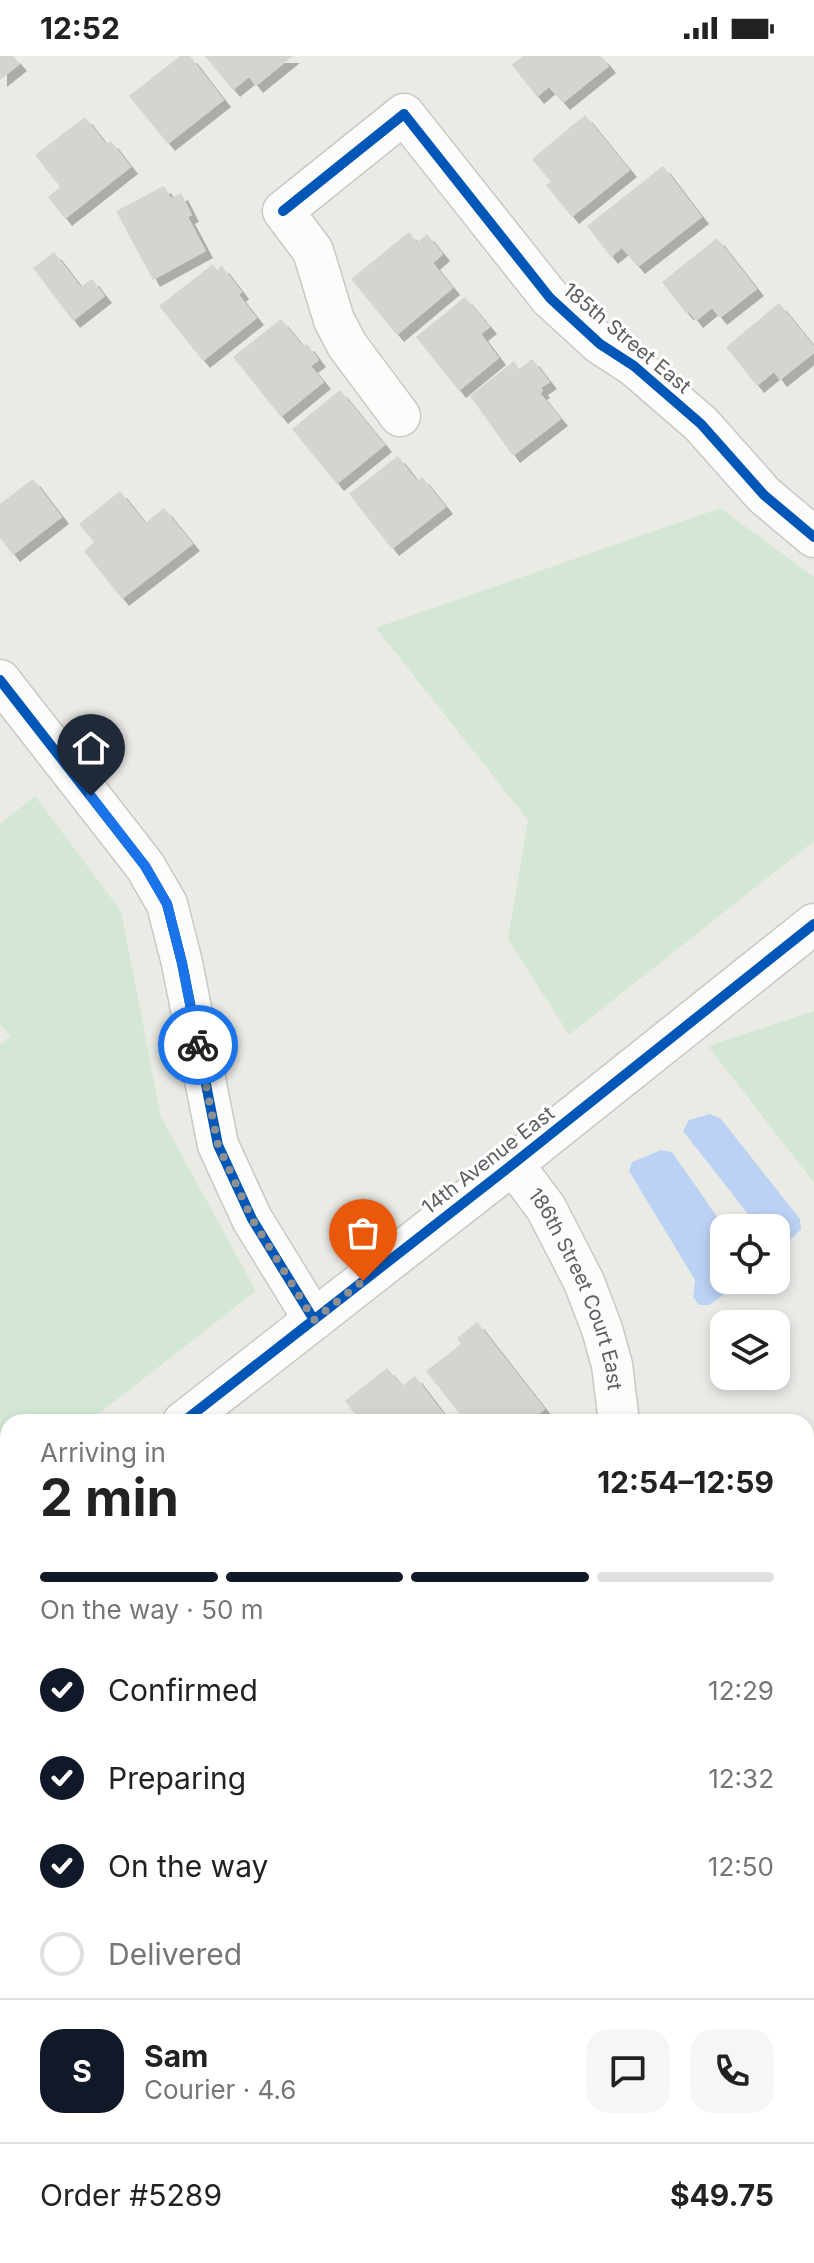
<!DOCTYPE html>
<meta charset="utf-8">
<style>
:root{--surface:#fff;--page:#f6f6f6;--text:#222;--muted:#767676;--line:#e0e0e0;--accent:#111827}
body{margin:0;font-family:Inter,sans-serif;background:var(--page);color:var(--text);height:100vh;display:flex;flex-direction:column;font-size:30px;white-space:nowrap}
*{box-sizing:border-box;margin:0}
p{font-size:26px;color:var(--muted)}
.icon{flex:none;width:44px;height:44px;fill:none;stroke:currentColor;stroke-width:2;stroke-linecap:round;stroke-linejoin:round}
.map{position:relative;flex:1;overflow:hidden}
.drawer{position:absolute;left:0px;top:1358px;width:814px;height:850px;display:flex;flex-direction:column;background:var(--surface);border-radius:24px 24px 0 0;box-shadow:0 4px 12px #0003}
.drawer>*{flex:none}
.tools{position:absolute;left:710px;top:1158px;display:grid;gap:16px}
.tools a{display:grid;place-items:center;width:80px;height:80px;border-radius:16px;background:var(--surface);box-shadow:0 4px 12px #0003;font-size:40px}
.pin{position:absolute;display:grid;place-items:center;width:68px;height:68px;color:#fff;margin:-82px -34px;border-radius:50% 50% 50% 0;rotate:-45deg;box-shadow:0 0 8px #0007}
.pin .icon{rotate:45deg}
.courier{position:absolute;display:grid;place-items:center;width:80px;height:80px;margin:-40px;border:6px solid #1a73e8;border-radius:50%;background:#fff;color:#222;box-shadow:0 2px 10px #0007}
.summary em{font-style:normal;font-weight:700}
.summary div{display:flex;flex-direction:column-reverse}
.summary{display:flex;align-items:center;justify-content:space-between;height:136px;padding:0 40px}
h1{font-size:52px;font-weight:700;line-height:60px}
.bar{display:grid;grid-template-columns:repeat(4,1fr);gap:12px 8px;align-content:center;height:96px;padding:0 40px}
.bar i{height:10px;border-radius:6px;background:var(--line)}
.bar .on{background:var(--accent)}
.bar p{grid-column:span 4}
.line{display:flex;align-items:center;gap:20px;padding:0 40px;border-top:2px solid var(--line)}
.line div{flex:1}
.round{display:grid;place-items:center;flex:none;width:84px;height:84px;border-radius:24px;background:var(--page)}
ol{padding:0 40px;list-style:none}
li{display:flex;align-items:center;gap:24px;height:88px}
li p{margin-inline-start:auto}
li .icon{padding:8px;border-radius:50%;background:var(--accent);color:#fff;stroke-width:4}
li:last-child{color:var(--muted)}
li i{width:44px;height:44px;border:4px solid var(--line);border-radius:50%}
.status{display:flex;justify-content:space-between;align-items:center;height:56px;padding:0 40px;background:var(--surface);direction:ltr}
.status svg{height:22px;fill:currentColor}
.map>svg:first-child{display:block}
</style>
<div class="status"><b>12:52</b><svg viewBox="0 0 49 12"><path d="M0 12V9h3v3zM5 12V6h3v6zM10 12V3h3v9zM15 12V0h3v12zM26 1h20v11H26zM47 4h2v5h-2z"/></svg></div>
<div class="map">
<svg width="814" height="2207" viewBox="0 0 814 2207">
<defs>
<filter id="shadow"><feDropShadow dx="7" dy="7" stdDeviation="0" flood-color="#0004"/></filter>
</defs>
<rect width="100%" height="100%" fill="#ebebe6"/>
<path fill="#d4e7d6" d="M720 452 814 521V785L569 979 508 883 528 764 376 572Z
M35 740 121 855 161 1061 256 1235 88 1366H8V1429L0 1435V989L10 980 0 968V768Z
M814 955V1127L708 990Z
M0 1878 8 1889V2200H237L242 2207H0Z"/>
<path fill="#bcd2f4" d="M710 1058 721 1063 800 1163 801 1173 783 1191 776 1190V1172H759L683 1075 689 1064Z
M661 1094 672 1096 725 1172 724 1224H745L709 1249H699L693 1241 695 1224 629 1115 632 1106Z"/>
<path fill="#d5d4d1" filter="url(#shadow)" d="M0 0H13L20 8 0 24Z
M180 0H190L224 44 168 88 129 40Z
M205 0H293L256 30 249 21 233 34Z
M523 0H601L609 10 563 47 549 31 537 41 512 9Z
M585 59 630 114 572 161 546 129 551 126 532 103Z
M85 61 106 88 111 85 131 111 65 163 48 141 60 131 35 99Z
M663 110 702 161 638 211 622 192 611 201 587 170Z
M164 130 171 142 181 137 192 159 188 161 206 195 153 224 116 155Z
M409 176 417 186 427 178 443 198 433 207 453 232 397 279 351 223Z
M717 182 757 233 720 262 712 252 696 265 689 256 686 257 662 226Z
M54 196 81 231 92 223 105 240 73 265 33 212Z
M213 208 217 214 222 210 242 236 239 239 257 262 203 305 159 250Z
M465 241 490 271 481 278 499 302 459 335 416 281Z
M779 247 814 290V297L780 324 774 316 757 330 726 291Z
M281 263 303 290 307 288 319 304 311 310 324 326 281 361 233 301Z
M532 303 550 326 541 332 543 335 540 337 561 363 513 400 470 340 514 305 519 313Z
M340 334 385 389 337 428 292 373Z
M398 400 417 425 422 421 446 451 392 493 349 438Z
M33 423 62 461 13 499 0 482V448Z
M120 435 145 467 164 452 193 488 122 543 84 495 94 486 79 468Z
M477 1266 545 1353 529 1366H466L426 1315 461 1288 457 1282Z
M387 1312 402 1330 415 1320 450 1366H361L345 1345Z
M806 1592 814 1603V1613L806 1619Z
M814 1640V1702L806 1709V1647Z
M806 1884 814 1890 806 1906Z
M814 2127V2177L806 2174V2148Z"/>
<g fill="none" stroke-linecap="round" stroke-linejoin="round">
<defs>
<g id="minor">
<path d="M400 360 347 289 334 264 313 195 283 155 404 58 550 242 600 288 634 310 701 368 764 439 814 481"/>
<path d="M0 624 145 810 167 848 182 907 218 1089 252 1163 314 1264"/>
<path id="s1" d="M513 1108 546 1152 584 1226 602 1273 612 1309 619 1366"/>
<path d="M183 1366 513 1108 814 868"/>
<path d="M0 1509 8 1502"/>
<path d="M0 1717 8 1721"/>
<path d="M806 1805 814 1811"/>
</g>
</defs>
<use href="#minor" stroke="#c8c8c6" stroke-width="43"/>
<use href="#minor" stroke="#fcfcfb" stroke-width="40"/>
<defs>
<path id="cycleway" d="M283 155 404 58 550 242 600 288 634 310 701 368 764 439 814 481
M0 624 145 810 167 848 182 907 218 1089 252 1163 314 1264
M183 1366 513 1108 814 868"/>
</defs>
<use href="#cycleway" stroke="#fff" stroke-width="15"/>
<use href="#cycleway" stroke="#0057b8" stroke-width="10"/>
</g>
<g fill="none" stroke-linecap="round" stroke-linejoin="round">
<path stroke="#8e8f91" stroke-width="8" stroke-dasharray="0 14.4" d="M198 989 218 1089 252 1163 314 1264 363 1225"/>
<path stroke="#1a73e8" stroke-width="10" d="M91 740 145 810 167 848 182 907 198 989"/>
</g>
<g text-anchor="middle" stroke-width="6" stroke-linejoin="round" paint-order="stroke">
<g font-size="20" fill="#5c5e63" stroke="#fff">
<text transform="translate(627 282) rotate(40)" y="7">185th Street East</text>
<text transform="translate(488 1104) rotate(-38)" y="7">14th Avenue East</text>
<text dy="7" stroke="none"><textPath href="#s1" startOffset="142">186th Street Court East</textPath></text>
</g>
</g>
</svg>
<div class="tools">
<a><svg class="icon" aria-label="locate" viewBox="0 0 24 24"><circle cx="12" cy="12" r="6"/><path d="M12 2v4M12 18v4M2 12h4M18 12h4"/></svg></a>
<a><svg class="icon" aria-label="layers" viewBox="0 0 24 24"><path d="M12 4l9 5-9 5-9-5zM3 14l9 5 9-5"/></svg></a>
</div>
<div class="pin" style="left:363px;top:1225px;background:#ea580c"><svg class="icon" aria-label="bag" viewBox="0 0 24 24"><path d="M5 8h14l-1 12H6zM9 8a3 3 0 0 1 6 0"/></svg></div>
<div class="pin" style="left:91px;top:740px;background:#1f2937"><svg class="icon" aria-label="home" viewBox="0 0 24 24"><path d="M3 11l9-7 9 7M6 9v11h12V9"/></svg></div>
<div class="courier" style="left:198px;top:989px"><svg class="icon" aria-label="bike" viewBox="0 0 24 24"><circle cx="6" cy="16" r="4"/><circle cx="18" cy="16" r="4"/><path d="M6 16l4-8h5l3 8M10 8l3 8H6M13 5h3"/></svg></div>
<section class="drawer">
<div class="summary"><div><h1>2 min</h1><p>Arriving in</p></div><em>12:54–12:59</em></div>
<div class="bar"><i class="on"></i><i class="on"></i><i class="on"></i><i></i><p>On the way · 50 m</p></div>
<ol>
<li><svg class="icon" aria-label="check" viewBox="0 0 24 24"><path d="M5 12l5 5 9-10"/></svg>Confirmed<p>12:29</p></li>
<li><svg class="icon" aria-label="check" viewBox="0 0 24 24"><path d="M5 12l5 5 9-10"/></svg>Preparing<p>12:32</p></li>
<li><svg class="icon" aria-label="check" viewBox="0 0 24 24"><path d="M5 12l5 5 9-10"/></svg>On the way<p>12:50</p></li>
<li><i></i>Delivered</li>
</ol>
<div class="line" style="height:144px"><b class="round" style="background:var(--accent);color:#fff">S</b><div><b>Sam</b><p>Courier · 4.6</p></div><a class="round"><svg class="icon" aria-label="chat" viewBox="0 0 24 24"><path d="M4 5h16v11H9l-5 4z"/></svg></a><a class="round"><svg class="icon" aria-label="phone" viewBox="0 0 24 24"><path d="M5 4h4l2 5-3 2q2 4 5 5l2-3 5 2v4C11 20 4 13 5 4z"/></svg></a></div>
<div class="line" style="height:104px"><div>Order #5289</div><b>$49.75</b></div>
</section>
</div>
